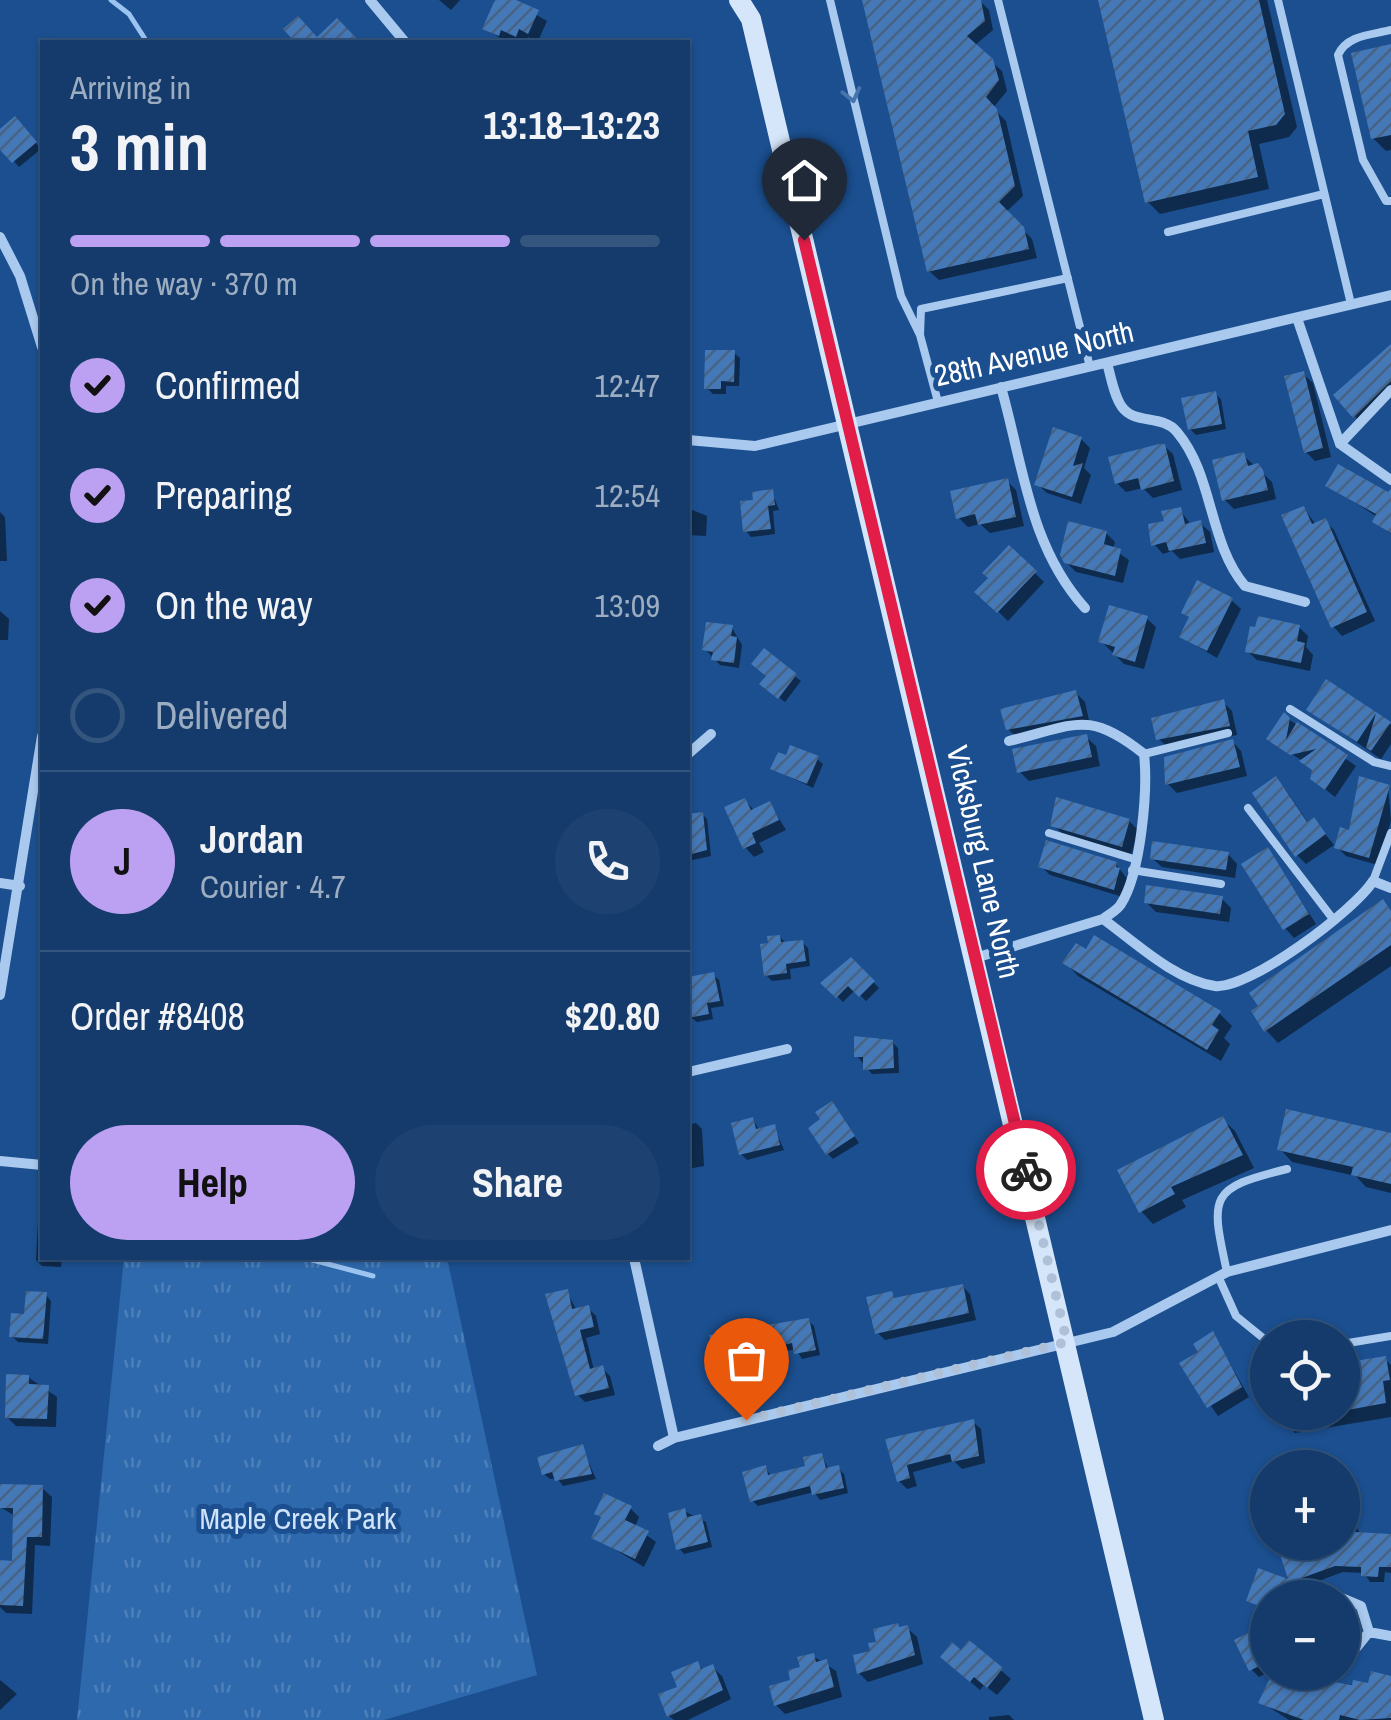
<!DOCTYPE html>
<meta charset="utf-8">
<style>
:root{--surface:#143b6b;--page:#1d4271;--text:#f1f3f6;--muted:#9dadc1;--line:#33557e;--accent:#bca0f2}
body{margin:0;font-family:"Archivo Narrow",sans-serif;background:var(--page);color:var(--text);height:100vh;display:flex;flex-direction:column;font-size:38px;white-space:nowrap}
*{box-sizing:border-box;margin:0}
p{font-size:32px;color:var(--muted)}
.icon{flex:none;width:55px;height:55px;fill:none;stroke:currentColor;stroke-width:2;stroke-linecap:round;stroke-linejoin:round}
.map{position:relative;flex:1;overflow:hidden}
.panel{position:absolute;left:40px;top:40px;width:650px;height:1220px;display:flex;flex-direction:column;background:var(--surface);border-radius:0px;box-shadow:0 2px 8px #0004,0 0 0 2px var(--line)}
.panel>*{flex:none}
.tools{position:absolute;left:1250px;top:1320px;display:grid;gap:20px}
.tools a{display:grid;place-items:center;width:110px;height:110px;border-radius:50%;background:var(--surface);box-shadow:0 2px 8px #0004,0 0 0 2px var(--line);font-size:50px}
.pin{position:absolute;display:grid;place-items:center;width:85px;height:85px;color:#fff;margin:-102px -42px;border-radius:50% 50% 50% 0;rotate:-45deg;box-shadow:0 0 10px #0007}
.pin .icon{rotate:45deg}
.courier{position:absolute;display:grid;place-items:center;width:100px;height:100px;margin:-50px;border:8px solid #e11d48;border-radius:50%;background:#fff;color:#222;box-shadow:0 2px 12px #0007}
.head em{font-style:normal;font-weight:800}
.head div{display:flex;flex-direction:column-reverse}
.head{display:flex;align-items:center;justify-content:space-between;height:170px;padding:0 30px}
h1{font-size:65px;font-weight:800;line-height:75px}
.bar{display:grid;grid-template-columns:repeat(4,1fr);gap:15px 10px;align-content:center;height:120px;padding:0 30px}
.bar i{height:12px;border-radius:8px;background:var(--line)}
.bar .selected{background:var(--accent)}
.bar p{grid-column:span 4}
.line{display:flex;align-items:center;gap:25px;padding:0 30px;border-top:2px solid var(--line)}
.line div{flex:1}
.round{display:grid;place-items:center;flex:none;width:105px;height:105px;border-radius:52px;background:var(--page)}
ol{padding:0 30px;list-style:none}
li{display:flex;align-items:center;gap:30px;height:110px}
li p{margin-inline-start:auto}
li .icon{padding:10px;border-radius:50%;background:var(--accent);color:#111;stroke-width:4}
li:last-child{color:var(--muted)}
li i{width:55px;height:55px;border:5px solid var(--line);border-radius:50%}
.primary-button{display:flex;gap:20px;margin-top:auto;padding:20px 30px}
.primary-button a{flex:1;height:115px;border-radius:60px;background:var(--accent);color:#111;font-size:40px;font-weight:800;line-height:115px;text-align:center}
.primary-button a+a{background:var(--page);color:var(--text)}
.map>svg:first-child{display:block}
</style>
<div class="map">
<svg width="1391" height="1720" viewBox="0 0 1391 1720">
<defs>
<pattern id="park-tufts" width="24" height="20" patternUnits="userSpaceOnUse" patternTransform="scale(2.5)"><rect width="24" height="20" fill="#2e69ad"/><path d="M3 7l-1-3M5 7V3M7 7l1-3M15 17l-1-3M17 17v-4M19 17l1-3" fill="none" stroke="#4d80b9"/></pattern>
<pattern id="building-hatch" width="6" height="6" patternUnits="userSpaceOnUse" patternTransform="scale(2.5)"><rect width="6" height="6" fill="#4478b7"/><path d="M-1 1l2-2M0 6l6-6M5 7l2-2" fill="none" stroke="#486282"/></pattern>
</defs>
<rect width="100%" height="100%" fill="#1b4f8f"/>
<path fill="url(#park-tufts)" d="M124 1258H447L537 1675 384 1720H77Z"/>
<path fill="#0007" d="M439 0H460L451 10Z
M498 0H510L547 21 538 41 528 37 526 42 511 38 506 42 485 28Z
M865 0H979L989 10 993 30 974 46 1002 71 1007 91 993 108 1006 121 1023 196 1006 212 1032 239 1037 258 939 280 929 271Z
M1101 0H1267L1297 127 1289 137 1259 144 1269 189 1160 214 1147 201Z
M1391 46V150L1386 151 1373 138Z
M15 119 41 149 19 167 0 146V132Z
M1391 347V396L1363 425 1336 396Z
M734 353 740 358 739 386H726V394H713L707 388Z
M1303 374 1313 383 1331 457 1315 461 1306 452Z
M1215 394 1221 399 1226 429 1196 435 1190 429Z
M1081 439 1090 448 1084 468 1091 475 1081 504 1047 493 1037 484Z
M1163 445 1173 454 1182 490 1153 498 1143 488 1126 492 1117 483Z
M1243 455 1272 482 1276 499 1234 509 1225 500Z
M1007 481 1016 490 1024 526 990 533 980 524 968 527 959 518Z
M1329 485 1391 497V534L1375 521 1377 517Z
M772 492 779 510 773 511 775 534 751 537 746 531 755 502Z
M688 495 690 509 707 516 706 536 688 535Z
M1304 508 1316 525 1325 521 1334 530 1375 621 1342 636 1333 626Z
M1180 510 1191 525 1200 523 1210 532 1214 552 1180 559 1172 551 1163 554 1154 544Z
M0 512 5 517 7 561H0Z
M1106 533 1115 542 1113 549 1129 560 1123 583 1076 572 1066 562Z
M1009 548 1044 582 1008 621 978 592Z
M1231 600 1241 609 1217 658 1182 637 1191 619 1184 613Z
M0 611 9 619 8 640H0Z
M1146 618 1156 627 1144 669 1124 664 1101 641Z
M1299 627 1308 636 1306 647 1313 655 1310 671 1257 660 1247 651Z
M732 628 742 645 739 668 720 665 705 649Z
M764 652 801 681 785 702 768 689Z
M1327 682 1391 725V744L1381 759 1309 710Z
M1075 692 1085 702 1090 725 1020 740 1010 731 1003 710Z
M1223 702 1232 711 1237 735 1168 748 1158 738Z
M1284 716 1356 766 1335 797 1310 777 1314 771 1304 762 1269 739Z
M1086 737 1096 746 1100 766 1029 781 1019 771Z
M1232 741 1241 751 1247 776 1177 793 1168 784Z
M817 759 823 764 813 788 773 769Z
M1388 787 1391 820 1378 865 1346 856 1337 847Z
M1285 789 1309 824 1314 820 1334 845 1306 864 1297 855Z
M744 800 755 811 770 804 786 830 759 843 764 852 754 857 745 847Z
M702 814 707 819 711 856 688 861V817Z
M1129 821 1138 830 1131 855 1063 834 1053 825Z
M1268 850 1316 924 1294 938 1285 928Z
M1228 854 1237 864 1235 878 1162 867 1152 858Z
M1116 864 1128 880 1123 897 1050 875 1041 866Z
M1222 899 1231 908 1229 922 1156 912 1146 902Z
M1383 903 1391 911V966L1278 1043 1266 1030Z
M780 937 787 944 802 942 808 948 810 966 790 969 791 979 772 981 766 975Z
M851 960 879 988 866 1001 855 990 843 1002 824 983Z
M1066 963 1219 1013 1232 1026 1224 1038 1230 1044 1221 1061 1078 976Z
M713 975 719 980 724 1006 711 1008 713 1019 697 1022 688 1015V980Z
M892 1042 898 1048 899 1073 872 1074 857 1056Z
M39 1071H42V1091L38 1086Z
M837 1110 859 1143 833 1159 828 1154Z
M1222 1119 1235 1131 1254 1168 1182 1200 1186 1207 1153 1224 1141 1211Z
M753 1120 760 1131 774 1127 784 1150 747 1160 741 1154Z
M696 1123 702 1129 704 1166 688 1169V1125Z
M1391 1135V1193L1366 1187 1356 1176 1292 1162 1280 1149Z
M38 1222H42V1258H62L61 1267 42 1266 36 1260Z
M962 1286 970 1294 976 1320 885 1340 878 1333 891 1294 897 1300Z
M567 1292 577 1311 588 1308 596 1316 600 1334 586 1338 594 1370 602 1368 610 1376 615 1395 585 1402 578 1395Z
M46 1295 51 1301 48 1344 18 1342 12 1336Z
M809 1321 814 1326 820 1355 802 1359 796 1349 757 1358 759 1369 743 1373 735 1359 723 1362 717 1356 712 1336Z
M1213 1334 1249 1397 1218 1416 1182 1364 1201 1353Z
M1385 1359 1391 1365V1417L1295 1433 1282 1420 1281 1412H1342V1373Z
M28 1377 57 1397 56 1427 16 1426 7 1417Z
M973 1422 981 1429 985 1463 962 1469 954 1461 913 1472 917 1486 907 1489 899 1481 888 1441Z
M582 1447 596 1479 563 1486 557 1478 550 1479 544 1474Z
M822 1456 829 1470 838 1468 844 1474 848 1493 820 1500 814 1492 758 1506 752 1500 765 1468 772 1477 808 1468Z
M42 1488 52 1497 50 1546 35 1545 32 1614 6 1613 0 1607V1563L14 1564 15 1516 0 1507Z
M630 1508 639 1517 635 1527 656 1542 644 1567 594 1537 603 1519 597 1513Z
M684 1511 706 1522 712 1547 684 1554 679 1548Z
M1355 1525 1361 1535 1391 1536V1573L1385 1572 1384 1582H1370L1364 1573 1343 1572 1305 1586 1301 1598H1268V1611L1249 1600 1293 1583 1342 1542Z
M907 1628 917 1637 923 1664 868 1682 859 1673 873 1653Z
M1254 1633 1262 1641 1268 1639V1672L1259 1677 1251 1669Z
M969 1643 1011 1679 997 1695 984 1685 980 1690 952 1666Z
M813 1656 836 1671 842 1697 785 1714 776 1705Z
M698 1664 704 1671 712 1667 722 1676 731 1699 688 1720H674L669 1716 680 1688Z
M1276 1672H1304L1315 1681 1370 1686 1391 1676V1720H1289L1261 1702Z
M0 1680 17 1694 0 1710Z
M1009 1715 1014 1720H989V1717Z"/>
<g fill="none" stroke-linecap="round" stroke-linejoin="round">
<path stroke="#9cc4f0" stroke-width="5" d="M111 0 129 14 147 42
M305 1258 373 1276"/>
</g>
<path fill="url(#building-hatch)" d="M495 0H516L539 10 528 34 519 29 516 37 501 30 499 36 482 29Z
M862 0H981L985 21 967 36 993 59 999 80 986 97 997 109 1015 186 999 202 1024 227 1029 249 927 272Z
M1098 0H1259L1285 114 1276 125 1248 131 1258 177 1145 203Z
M298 16 317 37 337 18 360 42H295L283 29Z
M1391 44V135L1371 139 1351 53Z
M15 116 37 142 12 163 0 150V129Z
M1391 344V381L1353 418 1333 395Z
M705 350H735L734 382 721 381V389H704Z
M1304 371 1323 448 1304 453 1284 376Z
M1216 391 1222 424 1188 430 1181 398Z
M1053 427 1082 437 1073 466 1083 463 1072 497 1034 485Z
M1159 444H1165L1174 481 1141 490 1138 478 1115 484 1108 457Z
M1244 452 1248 466 1258 463 1263 470 1268 490 1222 501 1212 460Z
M1338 464 1388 492 1391 489V533L1372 522 1376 514 1325 486Z
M1008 478 1016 517 978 525 975 514 956 519 950 491Z
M773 489 775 505 768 506 771 529 743 532 740 501 753 500 752 492Z
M1304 506 1312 524 1326 518 1367 612 1331 628 1281 515Z
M1181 507 1185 524 1201 520 1206 543 1169 551 1166 542 1151 546 1148 524 1164 521 1161 511Z
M1068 521 1107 531 1104 544 1121 549 1115 576 1064 563 1060 555Z
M1009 545 1037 571 997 613 974 592 988 578 982 573Z
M1197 580 1233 598 1207 651 1179 637 1189 617 1181 613Z
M1109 605 1148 616 1135 662 1112 655 1115 647 1098 642Z
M1258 616 1300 625 1297 641 1305 643 1301 663 1245 652 1250 626 1255 627Z
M706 622 733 625 731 636 737 637 734 663 711 660 713 652 702 650Z
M764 648 797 674 778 699 759 684 766 676 751 664Z
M1326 679 1391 722 1371 751 1366 748 1376 713 1357 742 1306 710Z
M1076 690 1083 716 1006 730 1000 709Z
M1224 699 1230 726 1156 740 1151 718Z
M1284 712 1290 718 1286 740 1297 722 1348 755 1325 790 1310 779 1312 770 1299 761 1316 749 1290 755 1266 739Z
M1087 734 1092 757 1017 773 1012 749Z
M1233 739 1240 767 1165 785 1164 757Z
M790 745 819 756 807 784 770 769 778 752 786 755Z
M1276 776 1307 822 1314 817 1326 834 1295 857 1252 793Z
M1359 776 1390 785 1369 858 1334 848 1340 827 1349 830Z
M1056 797 1130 819 1122 847 1050 826Z
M745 798 751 810 770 801 779 820 752 833 756 843 743 849 724 807Z
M703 812 707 850 688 855V814Z
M1046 840 1117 862 1116 867 1120 868 1114 890 1038 867Z
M1152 841 1229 852 1226 870 1150 859Z
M1268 847 1309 914 1283 930 1241 864Z
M1146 885 1223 896 1220 914 1144 903Z
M1383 899 1391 911V945L1264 1032 1251 1011 1258 1006 1249 993Z
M780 935 781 942 803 940 806 961 786 964 787 973 764 976 760 944 768 943 767 936Z
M1094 935 1221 1011 1212 1025 1219 1030 1207 1050 1062 963 1076 943 1086 949Z
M851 957 875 981 859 997 848 986 836 998 820 983Z
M714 972 720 1001 707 1003 709 1014 688 1018V977Z
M854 1036 893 1040 894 1068 863 1070V1057H854Z
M832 1101 855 1136 826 1155 808 1128 820 1119 815 1112Z
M1286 1109 1391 1133V1184L1351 1175 1353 1167 1277 1150Z
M1223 1116 1243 1155 1171 1187 1175 1194 1139 1213 1117 1170Z
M753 1117 756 1129 775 1124 780 1145 739 1155 731 1123Z
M963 1284 969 1313 875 1334 866 1297 892 1291 894 1298Z
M568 1289 572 1309 589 1305 594 1327 580 1330 590 1369 603 1365 609 1388 575 1396 545 1294Z
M26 1291 47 1292 43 1339 9 1337 11 1313 24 1314Z
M809 1318 816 1350 794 1354 792 1343 752 1352 755 1364 735 1369 731 1353 715 1357 709 1335Z
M1213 1331 1242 1387 1207 1408 1179 1363 1198 1352 1193 1344Z
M1386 1356 1390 1380 1383 1381 1386 1403 1342 1411V1363Z
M6 1374 29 1375V1384L49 1385 47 1419 5 1418Z
M974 1419 979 1456 952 1462 950 1454 907 1465 910 1478 897 1482 885 1439Z
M583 1444 592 1474 555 1481 552 1472 542 1475 537 1457Z
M822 1453 826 1468 839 1465 844 1488 812 1495 810 1486 750 1502 742 1472 766 1465 768 1475 805 1466 803 1457Z
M0 1484 43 1485 42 1537H27L23 1606 0 1605V1560L12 1561 13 1508H0Z
M604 1493 632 1506 625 1520 649 1531 635 1559 591 1538 601 1517 594 1514Z
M685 1508 687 1517 701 1514 708 1542 676 1550 668 1513Z
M1342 1522 1356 1523 1355 1532 1391 1534V1567H1379L1378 1577 1361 1576V1567L1335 1566 1299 1579 1292 1598H1268V1609L1246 1601 1258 1568 1288 1579 1276 1542H1342Z
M898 1623 899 1627 908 1625 915 1655 857 1674 853 1655 870 1651 868 1643 876 1642 873 1629Z
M1254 1630 1259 1640 1268 1636V1662L1249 1671 1234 1640Z
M969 1640 1003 1668 987 1688 974 1677 970 1682 940 1657 952 1642 961 1650Z
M814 1653 816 1662 827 1659 834 1687 774 1706 769 1686 790 1680 788 1670 800 1667 797 1657Z
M698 1661 701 1669 713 1664 723 1690 667 1717 658 1694 677 1687 671 1672Z
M1371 1671 1391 1676V1718L1360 1720 1340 1715 1339 1720H1304L1258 1703 1273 1672 1288 1678 1290 1672H1311L1309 1678 1352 1685 1353 1680 1368 1683Z"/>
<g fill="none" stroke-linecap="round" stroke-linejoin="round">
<path stroke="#a9c9ee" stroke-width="8" d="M830 0 901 296 920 335
M998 0 1090 367
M1278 0 1351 304
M1391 30C1371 35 1347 35 1338 55L1363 160 1386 201H1391
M1168 232 1324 194
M938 402 920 335 921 309 1068 278
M1290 709 1374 762 1391 766
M1144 754 1228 733
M1248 808 1333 919
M1049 833 1134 859
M1132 870 1221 884
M1373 881 1391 833
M1227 1272C1210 1195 1209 1188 1287 1169
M1218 1276 1236 1316 1268 1342
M1342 1344 1391 1336"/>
<path stroke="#a9c9ee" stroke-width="10" d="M370 0 405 42
M0 237 20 276 42 347
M1297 318 1340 444 1391 480
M1107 363C1111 377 1114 396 1122 407 1135 425 1162 414 1177 432 1214 476 1208 542 1245 586L1305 602
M1001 387C1023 464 1029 546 1085 608
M688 440 755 446 1391 295
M1340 444 1391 390
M1009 741C1076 725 1087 709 1144 754 1148 790 1141 873 1121 904 1117 911 1109 914 1103 919
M688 754 711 734
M0 883 20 886
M975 958 1103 919C1135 942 1174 980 1215 986 1249 990 1355 910 1373 881L1391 888
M0 995 42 736
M688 1072 787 1049
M0 1161 42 1165
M634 1258 674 1438
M658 1446 674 1438 1113 1332 1227 1272 1391 1230
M1342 1598 1361 1606 1369 1632 1357 1647 1342 1651
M1369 1632 1391 1636"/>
<path stroke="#d6e6fa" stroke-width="20" d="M739 0 751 19 1154 1720"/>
</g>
<defs><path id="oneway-chevron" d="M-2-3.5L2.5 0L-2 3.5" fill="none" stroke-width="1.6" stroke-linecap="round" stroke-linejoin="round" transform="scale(2.5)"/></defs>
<use stroke="#4674ac" href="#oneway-chevron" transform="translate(852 95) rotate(76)"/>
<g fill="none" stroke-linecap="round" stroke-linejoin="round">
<path stroke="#afc1d8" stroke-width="10" stroke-dasharray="0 18" d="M746 1420 1067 1342 1026 1170"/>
<path stroke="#e11d48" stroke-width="12" d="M804 240 1026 1170"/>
</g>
<g text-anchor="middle" stroke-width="10" stroke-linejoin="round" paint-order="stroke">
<g font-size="30" fill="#fff" stroke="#1b4f8f">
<text transform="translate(1034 354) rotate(-13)" y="10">28th Avenue North</text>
<text transform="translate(983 862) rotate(77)" y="10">Vicksburg Lane North</text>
</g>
<g font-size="30" fill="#cfe3fa" stroke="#1b4f8f">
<text x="298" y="1529">Maple Creek Park</text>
</g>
</g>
</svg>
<div class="tools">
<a><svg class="icon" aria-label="locate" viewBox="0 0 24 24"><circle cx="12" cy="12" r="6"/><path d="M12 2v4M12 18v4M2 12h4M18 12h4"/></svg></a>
<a>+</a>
<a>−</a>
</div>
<div class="pin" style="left:746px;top:1420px;background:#ea580c"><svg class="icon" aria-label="bag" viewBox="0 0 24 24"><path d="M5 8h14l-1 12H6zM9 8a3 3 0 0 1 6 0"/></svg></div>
<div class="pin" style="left:804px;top:240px;background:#1f2937"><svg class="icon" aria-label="home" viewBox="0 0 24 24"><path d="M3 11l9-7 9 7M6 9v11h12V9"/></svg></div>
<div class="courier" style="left:1026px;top:1170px"><svg class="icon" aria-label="bike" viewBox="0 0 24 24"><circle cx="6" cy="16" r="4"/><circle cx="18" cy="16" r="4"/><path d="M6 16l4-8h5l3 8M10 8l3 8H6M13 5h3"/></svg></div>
<section class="panel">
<div class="head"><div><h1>3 min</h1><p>Arriving in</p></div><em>13:18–13:23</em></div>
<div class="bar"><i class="selected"></i><i class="selected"></i><i class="selected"></i><i></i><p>On the way · 370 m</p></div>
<ol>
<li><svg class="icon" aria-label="check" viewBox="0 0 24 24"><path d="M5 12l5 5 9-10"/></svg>Confirmed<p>12:47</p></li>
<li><svg class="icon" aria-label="check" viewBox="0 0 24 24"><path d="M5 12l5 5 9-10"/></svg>Preparing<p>12:54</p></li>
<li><svg class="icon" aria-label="check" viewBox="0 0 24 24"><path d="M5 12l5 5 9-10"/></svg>On the way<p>13:09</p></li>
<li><i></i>Delivered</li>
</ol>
<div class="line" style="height:180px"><b class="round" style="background:var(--accent);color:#111">J</b><div><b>Jordan</b><p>Courier · 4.7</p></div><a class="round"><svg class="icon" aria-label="phone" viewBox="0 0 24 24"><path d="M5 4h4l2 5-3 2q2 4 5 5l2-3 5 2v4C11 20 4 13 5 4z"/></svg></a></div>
<div class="line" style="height:130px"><div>Order #8408</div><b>$20.80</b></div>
<div class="primary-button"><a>Help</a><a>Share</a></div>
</section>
</div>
